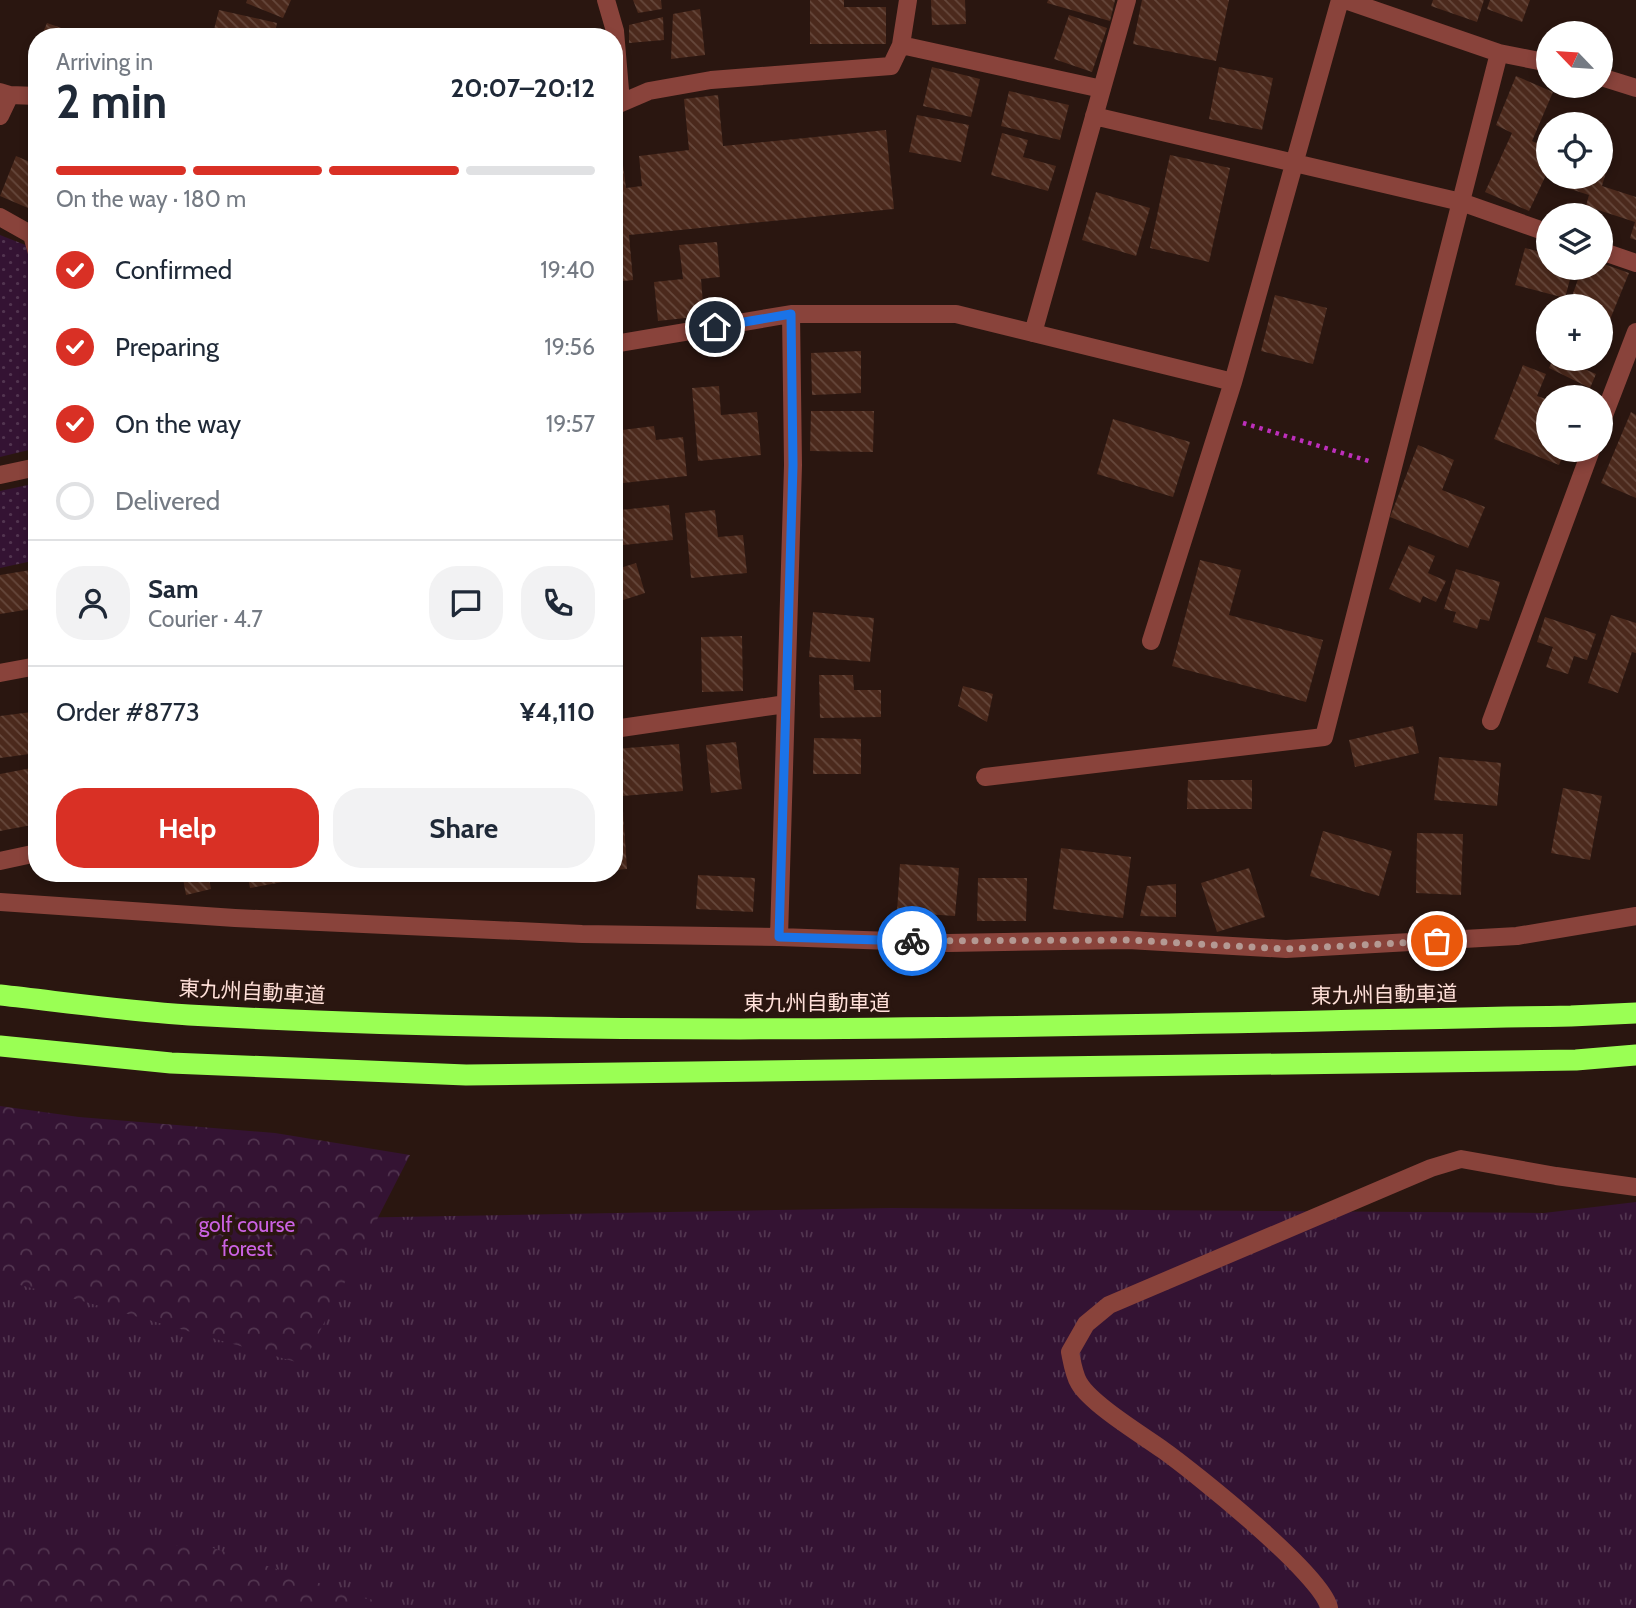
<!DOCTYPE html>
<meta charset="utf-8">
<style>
:root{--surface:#fff;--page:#f2f2f3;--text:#1f2937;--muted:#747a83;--line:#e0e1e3;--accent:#d93025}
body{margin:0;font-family:Cabin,"Noto Sans JP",sans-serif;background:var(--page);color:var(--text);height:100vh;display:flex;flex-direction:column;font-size:26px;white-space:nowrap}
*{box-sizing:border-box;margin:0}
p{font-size:23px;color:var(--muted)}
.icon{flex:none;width:38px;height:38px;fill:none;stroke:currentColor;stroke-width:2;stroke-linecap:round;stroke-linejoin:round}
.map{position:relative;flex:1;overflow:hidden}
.panel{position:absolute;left:28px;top:28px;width:595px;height:854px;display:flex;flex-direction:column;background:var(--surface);border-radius:28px;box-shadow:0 4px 10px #0003}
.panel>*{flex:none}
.needle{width:46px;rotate:295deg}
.controls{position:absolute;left:1536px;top:21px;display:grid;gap:14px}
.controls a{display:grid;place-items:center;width:77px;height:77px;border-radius:50%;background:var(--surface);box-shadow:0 4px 10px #0003;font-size:35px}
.pin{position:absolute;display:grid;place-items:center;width:60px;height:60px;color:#fff;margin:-30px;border:4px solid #fff;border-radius:50%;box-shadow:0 2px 7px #0007}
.courier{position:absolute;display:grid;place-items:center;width:70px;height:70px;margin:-35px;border:5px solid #1a73e8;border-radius:50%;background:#fff;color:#222;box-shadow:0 2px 9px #0007}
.headline em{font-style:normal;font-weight:700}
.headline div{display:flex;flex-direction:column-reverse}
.headline{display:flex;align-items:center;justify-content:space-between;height:119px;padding:0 28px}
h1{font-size:46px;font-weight:700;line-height:52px}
.bar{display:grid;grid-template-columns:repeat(4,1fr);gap:10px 7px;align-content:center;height:84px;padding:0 28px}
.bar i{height:9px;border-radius:5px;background:var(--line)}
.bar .on{background:var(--accent)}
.bar p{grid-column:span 4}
.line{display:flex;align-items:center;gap:18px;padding:0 28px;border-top:2px solid var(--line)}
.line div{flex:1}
.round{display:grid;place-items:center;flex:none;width:74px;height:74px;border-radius:28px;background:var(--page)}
ol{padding:0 28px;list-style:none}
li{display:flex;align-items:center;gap:21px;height:77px}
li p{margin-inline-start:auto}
li .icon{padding:7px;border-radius:50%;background:var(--accent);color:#fff;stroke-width:4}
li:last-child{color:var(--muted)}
li i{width:38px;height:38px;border:4px solid var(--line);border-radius:50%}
.button{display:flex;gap:14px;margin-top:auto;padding:14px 28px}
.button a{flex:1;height:80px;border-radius:28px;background:var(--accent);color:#fff;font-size:28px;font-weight:700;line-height:80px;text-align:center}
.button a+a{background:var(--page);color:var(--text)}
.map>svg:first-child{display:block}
</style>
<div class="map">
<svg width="1636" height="1608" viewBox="0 0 1636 1608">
<defs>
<pattern id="grass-tufts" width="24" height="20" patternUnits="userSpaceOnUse" patternTransform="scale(1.75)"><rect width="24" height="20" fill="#341333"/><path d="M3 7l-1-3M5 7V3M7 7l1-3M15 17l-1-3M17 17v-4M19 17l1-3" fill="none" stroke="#523550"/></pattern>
<pattern id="forest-crowns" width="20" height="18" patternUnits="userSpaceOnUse" patternTransform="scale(1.75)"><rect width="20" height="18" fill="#341333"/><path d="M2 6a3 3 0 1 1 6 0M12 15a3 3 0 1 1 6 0" fill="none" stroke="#523550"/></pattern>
<pattern id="park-dots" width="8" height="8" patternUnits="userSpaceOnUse" patternTransform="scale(1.75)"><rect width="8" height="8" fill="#341333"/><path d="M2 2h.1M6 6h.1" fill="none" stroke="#523550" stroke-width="1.8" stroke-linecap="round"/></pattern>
<pattern id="building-back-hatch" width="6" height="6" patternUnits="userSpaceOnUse" patternTransform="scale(1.75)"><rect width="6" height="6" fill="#4b291c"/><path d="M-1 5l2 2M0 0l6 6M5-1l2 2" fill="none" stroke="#66483c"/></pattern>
</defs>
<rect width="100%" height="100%" fill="#2a1610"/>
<path fill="url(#grass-tufts)" d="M1636 1202V1608H0V1206L60 1223 891 1208 1544 1213Z"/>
<path fill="url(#forest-crowns)" d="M0 1106 79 1117 275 1133 410 1155 303 1364 75 1299 0 1280Z
M0 1540 207 1546 394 1608H0Z"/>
<path fill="url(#park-dots)" d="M0 235 28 246 37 280V448L0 457Z
M37 483V560L0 568V491Z"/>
<path fill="url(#building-back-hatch)" d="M247 0H291L283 18 246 3Z
M633 0H661L662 9 638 13Z
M810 0H844V7H886V44H810Z
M931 0H965L966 24 932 25Z
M1048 0H1115L1110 21 1047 3Z
M1142 0H1229L1216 61 1133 44Z
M1433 0H1484L1477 22 1431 6Z
M1490 0H1530L1522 22 1487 9Z
M700 9 705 55 671 59 673 14Z
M219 10 277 23 274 37H212Z
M1069 15 1107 28 1092 72 1054 59Z
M663 17 664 40 629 43V25Z
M47 23 84 36V37H41Z
M932 67 980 79 971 117 923 106Z
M1219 67 1273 78 1262 130 1209 119Z
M1516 76 1553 92 1532 141 1549 149V174L1547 173 1529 211 1485 192 1512 133 1496 125Z
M1009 91 1069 105 1060 140 1001 126Z
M718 95 723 146 886 130 894 209 629 235 633 280 614 282V166L623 165 626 188 642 186 639 156 689 150 684 99Z
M917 115 969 125 961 162 909 152Z
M1002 133 1028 140 1023 157 1056 166 1048 191 991 175Z
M1170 155 1230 168 1209 262 1150 248Z
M16 156 37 165 35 211 0 196Z
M1601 170 1606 172 1602 186 1636 197V240L1630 238 1635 222 1586 206 1589 195 1567 188 1571 177H1601Z
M1096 192 1150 208 1136 256 1082 240Z
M717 242 720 277 701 279 704 316 658 321 654 282 683 279 679 245Z
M1525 248 1549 254V268H1573L1565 298 1515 285Z
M1601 263 1629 273 1609 322 1601 318V306H1578L1570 302 1582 268H1601Z
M1275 295 1327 308 1313 364 1261 351Z
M861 351V393L812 395 811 353Z
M1553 359H1586L1582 368 1596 374 1590 388 1549 368Z
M1523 365 1546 374 1537 396 1549 400V450H1565L1559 465 1494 439Z
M719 386 721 415 757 412 761 455 698 461 692 388Z
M811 411H874L873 452 810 451Z
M1631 412 1636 415V498L1601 483Z
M1113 419 1190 442 1173 497 1097 474Z
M654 426 656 440 683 437 687 476 614 484V431Z
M1418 445 1454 460 1442 490 1485 507 1468 548 1390 517Z
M669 505 673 540 623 545 620 510Z
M715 510 718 537 743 535 747 573 691 578 685 513Z
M1409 545 1435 556 1428 573 1446 581 1436 602 1423 596 1420 603 1389 589Z
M1200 560 1241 570 1229 615 1323 640 1306 702 1172 666Z
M636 563 645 593 614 603V570Z
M37 569V608L0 614V575Z
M1456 569 1500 582 1489 621 1480 619 1477 629 1453 622 1456 612 1444 609Z
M813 612 874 618 870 662 809 657Z
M1611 615 1636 623V653L1632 652 1618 693 1588 683Z
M1545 617 1596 634 1587 660 1574 656 1568 674 1546 667 1553 647 1537 642Z
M742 636 743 691 702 692 701 637Z
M819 675H853L854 690H881V717L820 718Z
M963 686 993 694 987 722 958 706Z
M32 712 37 753 0 758V716Z
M1413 726 1419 753 1355 767 1349 740Z
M814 738 861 739V774H813Z
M736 742 742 789 711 793 706 745Z
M679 744 683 791 622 796 627 869 614 870V749Z
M1439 757 1501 763 1497 806 1434 800Z
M37 767V824L0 831V774Z
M1188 780H1252V809H1187Z
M1563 788 1602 796 1590 860 1551 853Z
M1323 831 1392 851 1379 896 1310 876Z
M1417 833 1463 834 1461 895 1416 893Z
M1061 848 1131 857 1123 918 1053 909Z
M900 864 959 868 955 916 897 912Z
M1249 868 1265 917 1217 932 1201 883Z
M182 873H208L211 889 186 895Z
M247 873H287L288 881 250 888Z
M698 875 755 878 753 912 696 909Z
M978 878H1027L1026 921H977Z
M1176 884V917L1140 916 1147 886Z"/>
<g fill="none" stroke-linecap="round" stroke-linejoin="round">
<path stroke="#bd2fbb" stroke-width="4.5" stroke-dasharray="3.5 5" stroke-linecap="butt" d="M1243 423 1372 462"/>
<path stroke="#89433b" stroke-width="18" d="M606 0 615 31 621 102
M1345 0 1499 53 1549 63
M901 45 1102 89
M1601 77 1636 88
M0 92 10 95 37 96
M614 106 649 91 711 80 891 66 901 45 908 0
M0 116 10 95
M1094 116 1461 202 1549 233
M0 217 32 235 37 253
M1601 251 1636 263
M1033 333 1127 0
M614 344 791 314H956L1233 382
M1601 423 1636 332
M0 475 37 467
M1151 641 1233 382 1340 0
M0 673 37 666
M1491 721 1591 450
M614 729 786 704
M985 777 1324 737 1499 53
M0 861 37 853
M0 902 235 918 582 934 779 937 948 943 1128 940 1286 949 1517 936 1636 916
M779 937 793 465 791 314
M1329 1608C1324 1576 1194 1472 1163 1450 1142 1435 1091 1404 1079 1383 1074 1375 1072 1362 1070 1352L1086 1324 1109 1305 1431 1168 1461 1159 1556 1176 1636 1187"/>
<path stroke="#9aff54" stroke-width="21" d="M0 995C63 1002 126 1011 189 1015 649 1041 1110 1024 1571 1016L1636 1013
M0 1046 171 1063 466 1075 1576 1060 1636 1055"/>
</g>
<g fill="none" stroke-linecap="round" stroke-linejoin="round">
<path stroke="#b49993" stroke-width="7" stroke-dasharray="0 12.6" d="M912 941 1128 940 1286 949 1437 941"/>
<path stroke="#1a73e8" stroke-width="9" d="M715 327 791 314 793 465 779 937 912 941"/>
</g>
<g text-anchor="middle" stroke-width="7" stroke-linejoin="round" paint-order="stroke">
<g font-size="21" fill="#ffe0d9" stroke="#2a1610">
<text transform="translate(252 992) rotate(3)" y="7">東九州自動車道</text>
<text transform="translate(1384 995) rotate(-1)" y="7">東九州自動車道</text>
<text x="817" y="1010">東九州自動車道</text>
</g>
<g font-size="21" fill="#cb62e2" stroke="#2a1610">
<text x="247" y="1232">golf course<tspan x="247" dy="24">forest</tspan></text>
</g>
</g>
</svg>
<div class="controls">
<a><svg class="needle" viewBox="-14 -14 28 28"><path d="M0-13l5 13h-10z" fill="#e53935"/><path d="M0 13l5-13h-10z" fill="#747a83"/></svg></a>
<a><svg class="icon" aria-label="locate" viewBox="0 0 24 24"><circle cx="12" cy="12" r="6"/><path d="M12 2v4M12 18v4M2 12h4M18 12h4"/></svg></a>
<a><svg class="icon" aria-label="layers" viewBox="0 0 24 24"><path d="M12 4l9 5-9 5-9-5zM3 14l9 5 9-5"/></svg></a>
<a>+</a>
<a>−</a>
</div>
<div class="pin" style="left:1437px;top:941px;background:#ea580c"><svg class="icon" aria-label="bag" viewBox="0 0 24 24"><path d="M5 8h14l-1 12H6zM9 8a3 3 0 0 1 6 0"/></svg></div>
<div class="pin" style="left:715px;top:327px;background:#1f2937"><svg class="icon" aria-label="home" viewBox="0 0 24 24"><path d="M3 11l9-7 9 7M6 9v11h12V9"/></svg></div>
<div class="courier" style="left:912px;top:941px"><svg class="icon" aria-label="bike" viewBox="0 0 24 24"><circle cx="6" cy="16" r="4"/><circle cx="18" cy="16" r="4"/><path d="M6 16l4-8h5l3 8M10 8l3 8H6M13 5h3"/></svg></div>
<section class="panel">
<div class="headline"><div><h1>2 min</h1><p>Arriving in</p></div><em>20:07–20:12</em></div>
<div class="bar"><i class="on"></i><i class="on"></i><i class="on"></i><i></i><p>On the way · 180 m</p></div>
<ol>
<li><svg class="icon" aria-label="check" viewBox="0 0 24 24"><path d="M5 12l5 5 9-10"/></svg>Confirmed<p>19:40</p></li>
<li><svg class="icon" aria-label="check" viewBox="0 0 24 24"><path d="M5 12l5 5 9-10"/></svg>Preparing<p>19:56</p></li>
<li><svg class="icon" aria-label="check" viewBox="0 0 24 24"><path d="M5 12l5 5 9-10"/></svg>On the way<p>19:57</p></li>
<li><i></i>Delivered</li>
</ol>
<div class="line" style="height:126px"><a class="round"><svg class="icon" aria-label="person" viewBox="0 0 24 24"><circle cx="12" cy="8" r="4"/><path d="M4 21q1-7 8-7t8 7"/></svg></a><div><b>Sam</b><p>Courier · 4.7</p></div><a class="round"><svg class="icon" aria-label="chat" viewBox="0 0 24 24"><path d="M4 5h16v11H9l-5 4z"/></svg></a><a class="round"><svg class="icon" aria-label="phone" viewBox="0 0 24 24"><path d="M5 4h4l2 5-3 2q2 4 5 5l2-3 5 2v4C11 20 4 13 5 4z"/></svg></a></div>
<div class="line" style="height:91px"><div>Order #8773</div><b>¥4,110</b></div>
<div class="button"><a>Help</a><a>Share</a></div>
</section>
</div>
